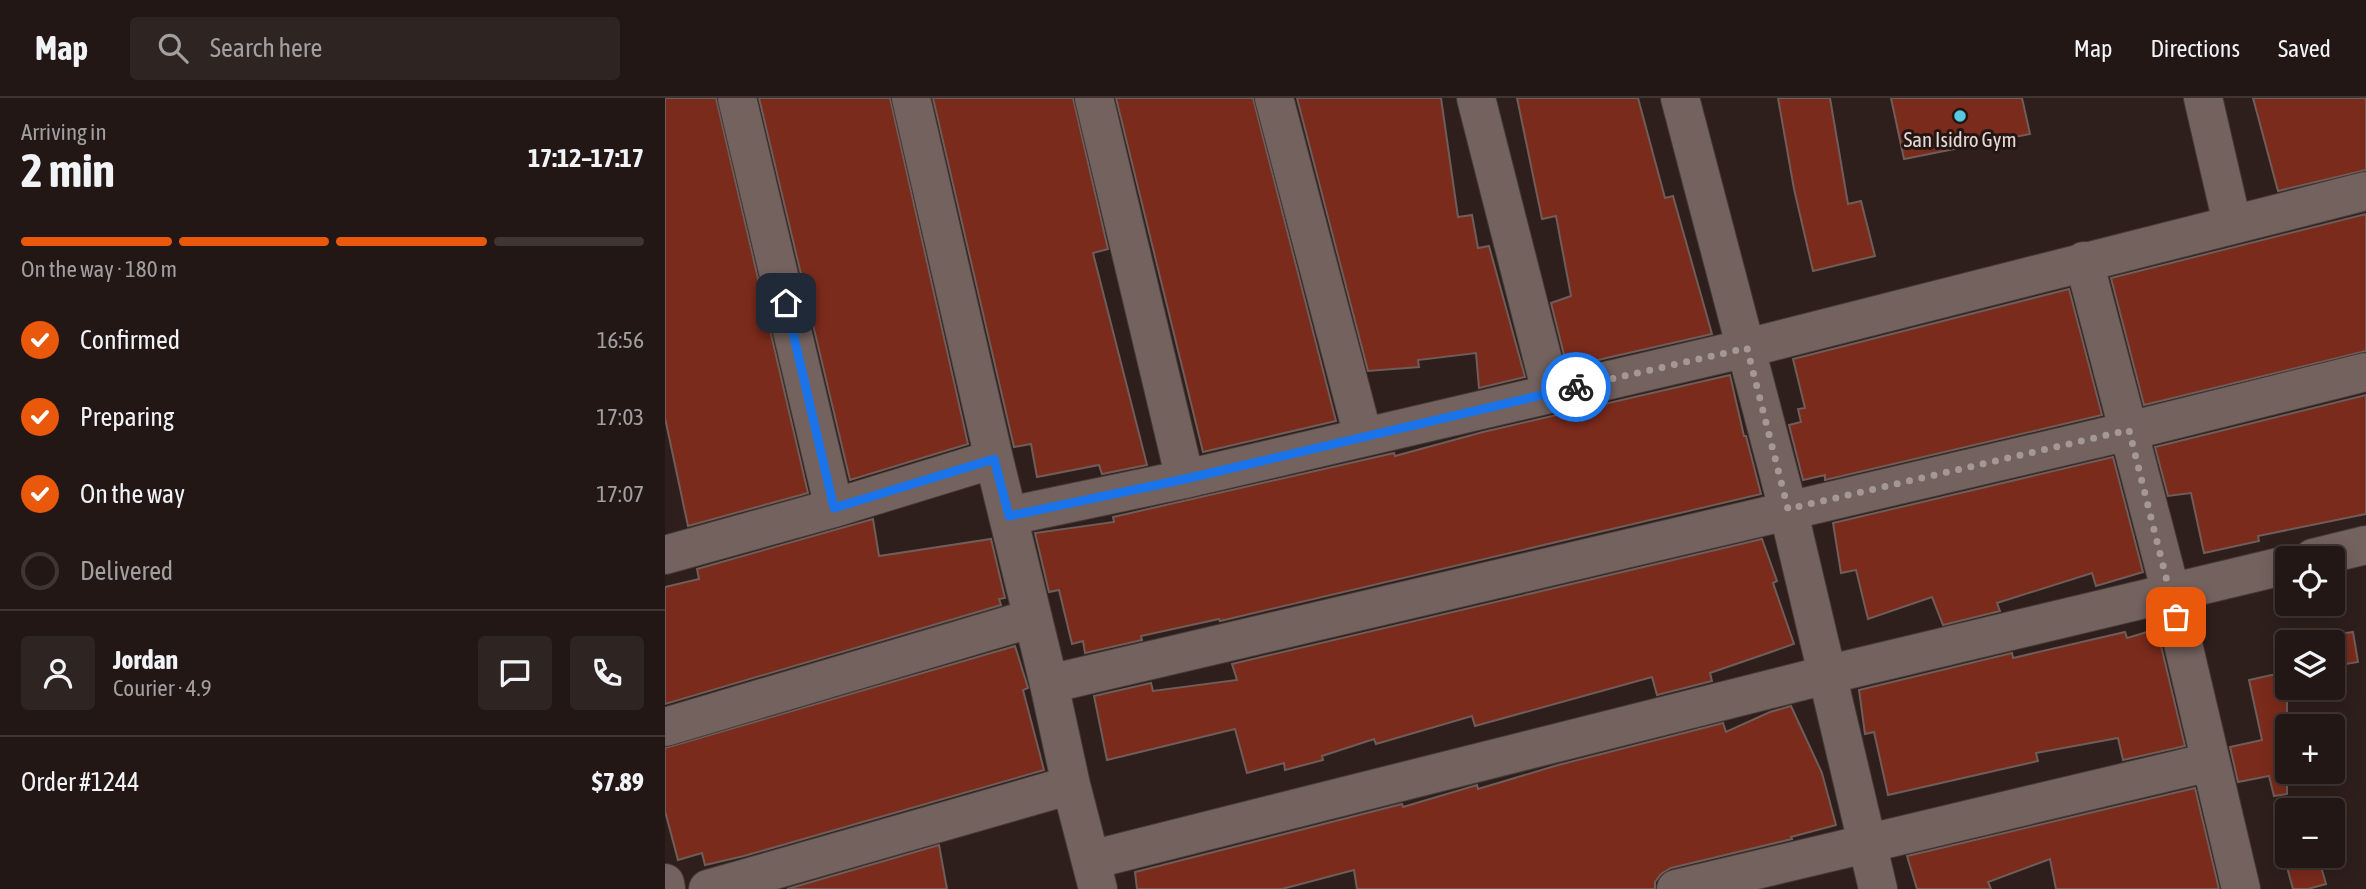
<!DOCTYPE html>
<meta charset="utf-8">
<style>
:root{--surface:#221715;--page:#2e2422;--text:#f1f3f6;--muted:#a29fa0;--line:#3f3634;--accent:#ea580c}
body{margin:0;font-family:"Asap Condensed",sans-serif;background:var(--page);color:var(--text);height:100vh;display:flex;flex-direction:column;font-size:26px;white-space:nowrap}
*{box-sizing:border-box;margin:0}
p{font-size:23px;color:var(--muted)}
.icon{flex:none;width:38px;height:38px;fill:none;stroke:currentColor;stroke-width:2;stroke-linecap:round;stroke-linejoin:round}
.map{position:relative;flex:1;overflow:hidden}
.side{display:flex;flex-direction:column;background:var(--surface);width:665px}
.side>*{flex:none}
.controls{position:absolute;left:1610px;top:448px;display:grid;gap:14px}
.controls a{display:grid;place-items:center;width:70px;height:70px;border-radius:7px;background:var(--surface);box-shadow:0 4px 18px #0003,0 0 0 2px var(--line);font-size:35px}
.pin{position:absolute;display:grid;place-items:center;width:60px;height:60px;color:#fff;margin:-30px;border-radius:14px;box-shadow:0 4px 10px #0006}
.courier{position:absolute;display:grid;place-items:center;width:70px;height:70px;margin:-35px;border:5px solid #1a73e8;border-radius:50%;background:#fff;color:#222;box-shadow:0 2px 9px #0007}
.overview em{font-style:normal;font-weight:700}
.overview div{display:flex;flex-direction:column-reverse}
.overview{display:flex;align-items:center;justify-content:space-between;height:119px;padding:0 21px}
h1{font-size:46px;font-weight:700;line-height:52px}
.bar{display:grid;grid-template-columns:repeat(4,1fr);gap:10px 7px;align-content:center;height:84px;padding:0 21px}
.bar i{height:9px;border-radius:5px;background:var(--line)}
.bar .selected{background:var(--accent)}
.bar p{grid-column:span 4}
.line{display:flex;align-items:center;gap:18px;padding:0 21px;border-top:2px solid var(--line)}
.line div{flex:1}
.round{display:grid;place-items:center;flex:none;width:74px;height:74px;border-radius:7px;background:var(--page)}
ol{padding:0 21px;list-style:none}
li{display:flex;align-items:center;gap:21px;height:77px}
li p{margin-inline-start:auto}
li .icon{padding:7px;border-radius:50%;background:var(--accent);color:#fff;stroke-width:4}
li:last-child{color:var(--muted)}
li i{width:38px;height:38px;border:4px solid var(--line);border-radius:50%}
header{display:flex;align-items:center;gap:42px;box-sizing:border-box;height:98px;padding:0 35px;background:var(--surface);border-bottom:2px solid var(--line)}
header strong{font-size:33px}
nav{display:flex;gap:38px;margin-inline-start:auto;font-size:24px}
.search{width:490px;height:63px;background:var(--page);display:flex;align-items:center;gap:18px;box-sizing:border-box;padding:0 24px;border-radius:7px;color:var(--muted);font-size:26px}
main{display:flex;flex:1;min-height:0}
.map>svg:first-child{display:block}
</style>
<header>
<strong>Map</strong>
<div class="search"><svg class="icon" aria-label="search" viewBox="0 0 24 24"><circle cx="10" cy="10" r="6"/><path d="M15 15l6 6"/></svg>Search here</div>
<nav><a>Map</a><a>Directions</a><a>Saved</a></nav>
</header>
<main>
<section class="side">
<div class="overview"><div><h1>2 min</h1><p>Arriving in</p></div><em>17:12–17:17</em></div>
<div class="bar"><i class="selected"></i><i class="selected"></i><i class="selected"></i><i></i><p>On the way · 180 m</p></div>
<ol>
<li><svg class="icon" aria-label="check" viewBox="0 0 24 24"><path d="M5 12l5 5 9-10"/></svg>Confirmed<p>16:56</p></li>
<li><svg class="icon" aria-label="check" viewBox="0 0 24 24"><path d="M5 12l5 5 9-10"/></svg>Preparing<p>17:03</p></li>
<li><svg class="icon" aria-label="check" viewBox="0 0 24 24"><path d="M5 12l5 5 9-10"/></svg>On the way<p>17:07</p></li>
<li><i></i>Delivered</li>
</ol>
<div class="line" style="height:126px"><a class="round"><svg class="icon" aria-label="person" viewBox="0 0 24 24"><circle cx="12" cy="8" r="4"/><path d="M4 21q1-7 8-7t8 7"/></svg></a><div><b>Jordan</b><p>Courier · 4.9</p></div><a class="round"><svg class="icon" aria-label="chat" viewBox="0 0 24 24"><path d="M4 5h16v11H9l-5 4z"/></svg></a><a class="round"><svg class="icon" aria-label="phone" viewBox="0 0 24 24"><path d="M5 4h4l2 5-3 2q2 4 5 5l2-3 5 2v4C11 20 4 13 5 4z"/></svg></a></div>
<div class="line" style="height:91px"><div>Order #1244</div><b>$7.89</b></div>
</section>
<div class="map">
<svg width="1701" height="791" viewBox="0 0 1701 791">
<rect width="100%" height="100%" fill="#2e1f1c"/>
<path fill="#7b2b1b" stroke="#6e5d59" stroke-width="2" d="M0 0H51L143 395 23 428 0 320Z
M94 0H225L303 346 185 382Z
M268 0H408L443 151 428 155 482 367 437 376 434 367 372 379 366 346 349 349Z
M451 0H588L671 323 538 354Z
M632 0H776L793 119 807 117 813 150 824 148 860 279 814 290 811 255 753 262 754 269 703 273Z
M852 0H973L1000 100 1008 98 1047 236 902 269 886 205 906 198 891 118 877 121Z
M1113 0H1165L1183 106 1196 103 1210 158 1148 173 1129 91Z
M1226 0H1357L1365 36 1239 61Z
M1588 0H1701V72L1613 93Z
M1701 116V253L1479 307 1446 180Z
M1404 191 1437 317 1160 382V377L1138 382 1124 327 1136 324 1133 311 1140 310 1128 261Z
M1065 277 1079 338H1081L1096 396 555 523 554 521 476 538 477 542 420 555 418 543 407 546 394 492 384 494 370 435 449 424 448 419 729 355 730 358 818 334Z
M1701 297V416L1593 438 1594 443 1539 455 1526 395 1503 398 1490 349Z
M1448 359 1478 474 1431 488 1427 475 1332 505 1335 513 1278 527 1267 499 1203 521 1191 472 1176 475 1168 425Z
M208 421 214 458 326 441 340 500 334 501 336 507 0 606V489L34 481 32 471Z
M1097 441 1112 483 1108 485 1129 546 1045 575 1047 583 992 597 987 579 810 628 807 618 711 646 709 641 657 658 658 662 620 672 619 665 582 675 570 631 442 662 429 598 486 585 488 593 572 582 567 566Z
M1492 531 1520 648 1458 662 1453 640 1371 655 1373 663 1223 697 1209 634 1200 636 1194 592 1347 555 1348 560 1460 534 1462 540Z
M1688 534 1693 564 1668 568V544H1622V696L1609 698 1604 678 1573 684 1565 649 1597 642 1584 582 1616 575V545Z
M350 548 363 590 358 592 379 672 79 758 40 767 37 755 13 762 0 713V650Z
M1126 608 1157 675 1171 727 1126 739 1127 741 1006 770 996 776 990 784V791H692L689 772 617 791H472L470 774 737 706 738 709 812 687 813 691 893 667 1058 625 1061 634 1105 614Z
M1530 690 1554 791H1391L1385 761 1323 784 1326 791H1252L1242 758Z
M274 747 282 791H122Z
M1619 758H1653L1661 786 1643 791H1628Z"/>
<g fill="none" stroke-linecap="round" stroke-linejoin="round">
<defs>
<path id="minor" d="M72 0 169 410
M246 0 329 361 384 586 406 687 433 791
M429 0 520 381
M609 0 698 338
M811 0 886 294
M1015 0 1123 411 1213 791
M1538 0 1567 125
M1419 163 1506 495 1576 791
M344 418 520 381 1082 250 1701 93
M0 457 169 410 329 361
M1648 460 1701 447
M384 586 1464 333 1701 274
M0 629 368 520
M426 762 1161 577 1622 467
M0 785 1 791
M43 791 406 687
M1011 791 1545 664"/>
</defs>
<use href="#minor" stroke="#463b38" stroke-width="40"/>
<use href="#minor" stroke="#74625e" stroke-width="38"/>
</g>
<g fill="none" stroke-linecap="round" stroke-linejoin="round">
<path stroke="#a49895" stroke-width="7" stroke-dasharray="0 12.6" d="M911 289 1082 250 1123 411 1464 332 1511 519"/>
<path stroke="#1a73e8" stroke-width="9" d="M121 205 169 410 329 361 344 418 520 381 911 289"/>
</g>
<circle fill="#57c9e2" stroke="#241613" stroke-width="2.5" cx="1295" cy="18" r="7"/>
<g text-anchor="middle" stroke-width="6" stroke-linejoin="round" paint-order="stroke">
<g font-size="21" fill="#e3d9d6" stroke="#241613">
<text x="1295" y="49">San Isidro Gym</text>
</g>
</g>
</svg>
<div class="controls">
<a><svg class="icon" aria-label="locate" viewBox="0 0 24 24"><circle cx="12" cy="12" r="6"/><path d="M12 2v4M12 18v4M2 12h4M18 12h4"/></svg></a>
<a><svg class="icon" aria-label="layers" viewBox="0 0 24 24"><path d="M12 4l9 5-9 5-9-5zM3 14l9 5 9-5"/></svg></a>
<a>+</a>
<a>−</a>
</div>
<div class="pin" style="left:1511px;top:519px;background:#ea580c"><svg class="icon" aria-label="bag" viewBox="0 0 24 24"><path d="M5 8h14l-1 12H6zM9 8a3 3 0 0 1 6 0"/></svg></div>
<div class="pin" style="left:121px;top:205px;background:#1f2937"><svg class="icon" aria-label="home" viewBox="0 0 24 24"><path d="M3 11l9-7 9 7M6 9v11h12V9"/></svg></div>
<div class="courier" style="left:911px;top:289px"><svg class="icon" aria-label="bike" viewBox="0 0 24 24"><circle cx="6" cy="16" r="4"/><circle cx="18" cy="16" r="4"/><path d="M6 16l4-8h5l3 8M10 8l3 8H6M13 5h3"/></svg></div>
</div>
</main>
